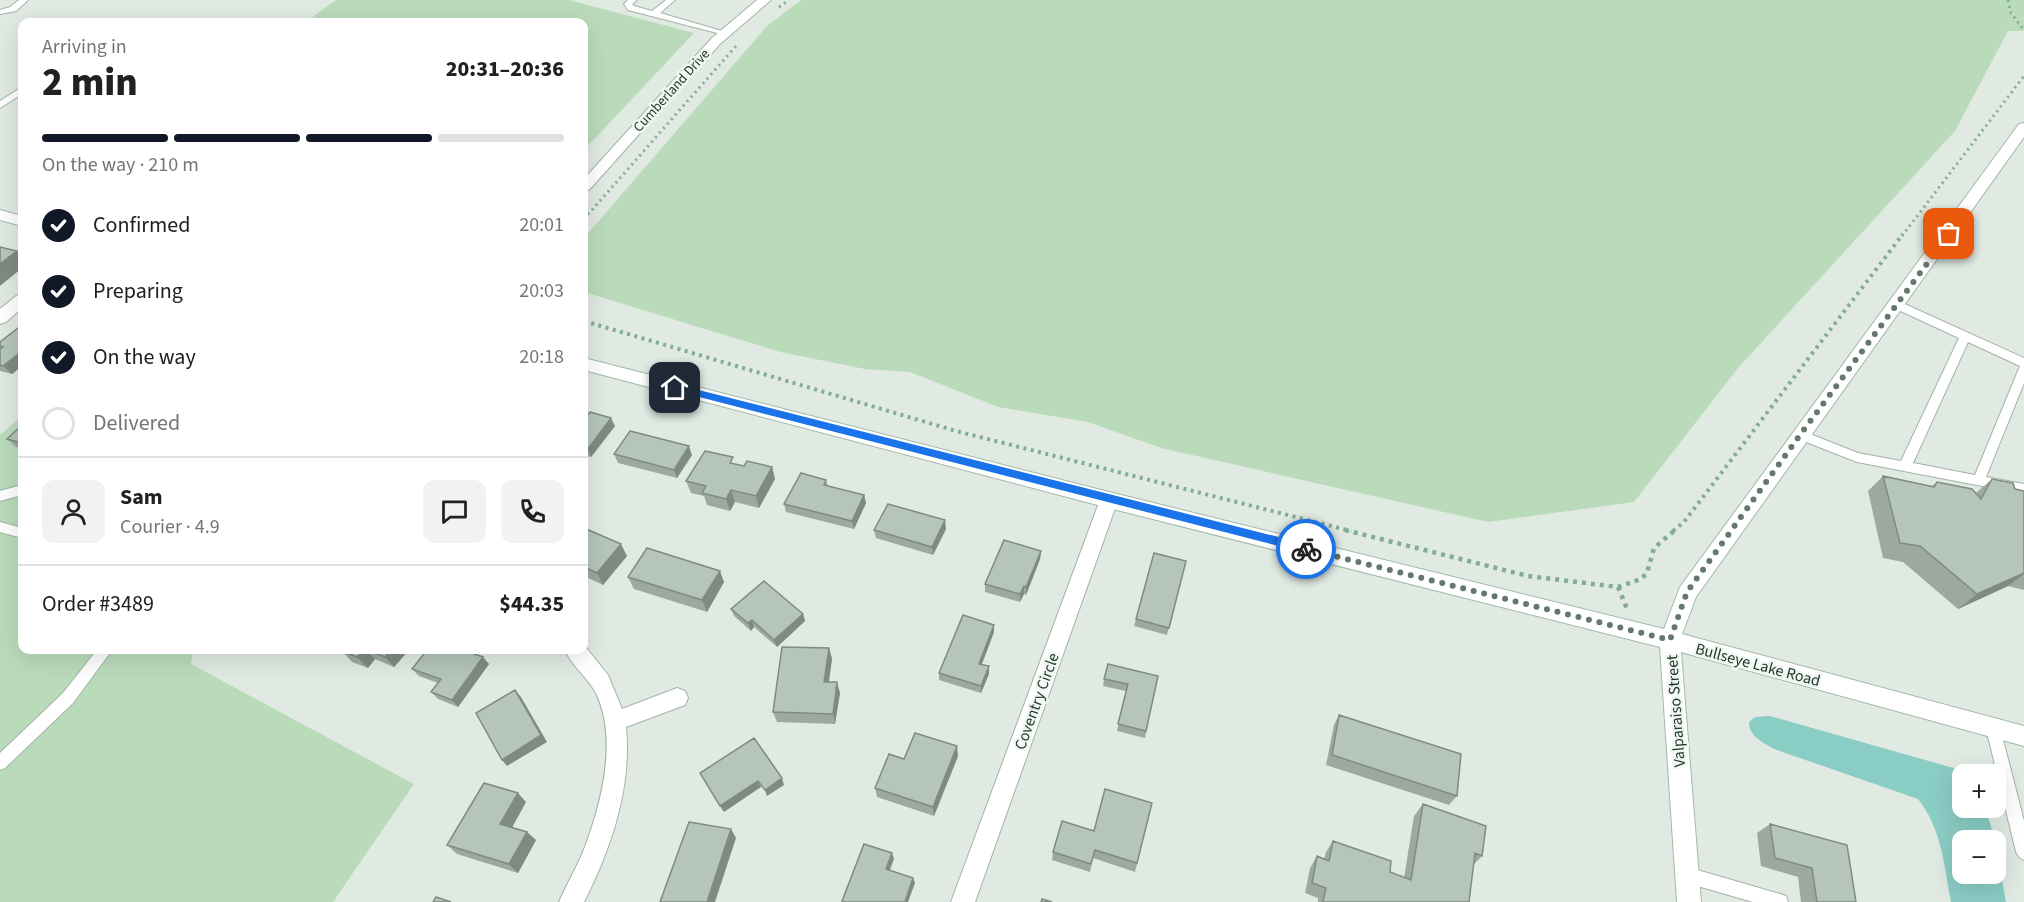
<!DOCTYPE html>
<meta charset="utf-8">
<style>
:root{--surface:#fff;--page:#f2f2f2;--text:#202124;--muted:#757577;--line:#e0e0e0;--accent:#111827}
body{margin:0;font-family:"Source Sans 3",sans-serif;background:var(--page);color:var(--text);height:100vh;display:flex;flex-direction:column;font-size:22px;white-space:nowrap}
*{box-sizing:border-box;margin:0}
p{font-size:20px;color:var(--muted)}
.icon{flex:none;width:33px;height:33px;fill:none;stroke:currentColor;stroke-width:2;stroke-linecap:round;stroke-linejoin:round}
.map{position:relative;flex:1;overflow:hidden}
.sheet{position:absolute;left:18px;top:18px;width:570px;height:636px;display:flex;flex-direction:column;background:var(--surface);border-radius:12px;box-shadow:0 6px 24px #0002}
.sheet>*{flex:none}
.buttons{position:absolute;left:1952px;top:764px;display:grid;gap:12px}
.buttons a{display:grid;place-items:center;width:54px;height:54px;border-radius:12px;background:var(--surface);box-shadow:0 6px 24px #0002;font-size:30px}
.pin{position:absolute;display:grid;place-items:center;width:51px;height:51px;color:#fff;margin:-26px;border-radius:12px;box-shadow:0 3px 9px #0006}
.courier{position:absolute;display:grid;place-items:center;width:60px;height:60px;margin:-30px;border:4px solid #1a73e8;border-radius:50%;background:#fff;color:#222;box-shadow:0 2px 8px #0007}
.summary em{font-style:normal;font-weight:800}
.summary div{display:flex;flex-direction:column-reverse}
.summary{display:flex;align-items:center;justify-content:space-between;height:102px;padding:0 24px}
h1{font-size:39px;font-weight:800;line-height:45px}
.bar{display:grid;grid-template-columns:repeat(4,1fr);gap:9px 6px;align-content:center;height:72px;padding:0 24px}
.bar i{height:8px;border-radius:4px;background:var(--line)}
.bar .on{background:var(--accent)}
.bar p{grid-column:span 4}
.line{display:flex;align-items:center;gap:15px;padding:0 24px;border-top:2px solid var(--line)}
.line div{flex:1}
.round{display:grid;place-items:center;flex:none;width:63px;height:63px;border-radius:12px;background:var(--page)}
ol{padding:0 24px;list-style:none}
li{display:flex;align-items:center;gap:18px;height:66px}
li p{margin-inline-start:auto}
li .icon{padding:6px;border-radius:50%;background:var(--accent);color:#fff;stroke-width:4}
li:last-child{color:var(--muted)}
li i{width:33px;height:33px;border:3px solid var(--line);border-radius:50%}
.map>svg:first-child{display:block}
</style>
<div class="map">
<svg width="2024" height="902" viewBox="0 0 2024 902">
<rect width="100%" height="100%" fill="#e0eae3"/>
<path fill="#badbba" d="M336 0H569L694 33 584 150V22H306Z
M801 0H2024V31H2008L1955 131 1738 368 1634 502 1488 522 1161 448 1088 422 998 407 910 372 865 369 780 352 584 292V238L767 26Z
M22 416V650H193L191 664 414 784 333 902H0V435Z"/>
<path fill="#8acdc5" d="M1770 716 1957 769 1966 774H1962V807H1985L1995 840H1962V873H1995V841L2006 902H1951C1944 866 1942 829 1918 799L1774 749C1763 742 1749 737 1749 722L1755 717Z"/>
<g fill="none" stroke-linecap="round" stroke-linejoin="round">
<defs>
<path id="lane" d="M19 0H28L16 11 0 14V10L10 7Z
M628 0H637L632 4 634 6 652 11 666 0H675L660 13 729 33 725 35 628 10 624 4Z
M22 87V94L0 108V101Z
M1898 301 2024 358V383L1986 477 2024 484V494L1857 462 1796 438 1794 435 1800 430 1858 453 1901 461 1959 338 1894 308 1893 305 1894 302ZM1968 342 2020 366 1975 475 1913 463Z
M22 485V495L0 501V491Z
M0 522 22 528V538L0 532Z
M97 650H112L73 703 5 768 0 770V753L63 693Z
M1993 721 1998 723 2000 728 2024 821V860L2019 857 2016 852 1986 728 1988 723Z
M1687 867 1780 894 1786 896 1788 902H1753L1687 883 1681 881 1679 875 1681 869Z"/>
<path id="street" d="M757 0H771L720 44 589 190 584 191V179L712 38Z
M22 294V308L6 322 0 324V309L16 296Z
M1109 492 1116 495 1118 500 975 902H951L1100 500 1102 495Z
M584 645 608 675 622 709 677 688 685 691 688 698 685 705 626 727C632 788 611 849 584 902H559C566 885 576 869 583 852 601 805 618 743 597 695 589 678 572 667 565 650H584Z"/>
<path id="secondary" d="M2024 123V137L1696 597 1682 634 2024 726V746L1681 652 1701 902H1677L1660 647 1109 508 584 370V358L1109 492 1664 629 1680 587 2019 124Z
M0 210 22 216V226L0 220Z"/>
</defs>
<use href="#lane" stroke="#a3b2a8" stroke-width="2"/>
<use href="#street" stroke="#a3b2a8" stroke-width="2"/>
<use href="#secondary" stroke="#a2b8aa" stroke-width="2"/>
<path stroke="#82ac93" stroke-width="3" stroke-dasharray="2 4" stroke-linecap="butt" d="M2008 0 2011 13 2024 30
M779 7 789 0
M584 219 736 46
M1902 236 2024 76"/>
<path stroke="#82ac93" stroke-width="4" stroke-dasharray="3 4.5" stroke-linecap="butt" d="M584 321 956 431 1351 531
M1673 531 1684 522 1903 234"/>
<path stroke="#82ac93" stroke-width="4.5" stroke-dasharray="4 5" stroke-linecap="butt" d="M1345 530 1528 576 1618 587 1641 579 1647 573 1654 548 1675 530
M1618 587 1628 611"/>
<use href="#lane" fill="#fff" fill-rule="evenodd"/>
<use href="#street" fill="#fff" fill-rule="evenodd"/>
<use href="#secondary" fill="#fff" fill-rule="evenodd"/>
</g>
<path fill="#9ca9a1" d="M22 329V366L12 374 0 371V342Z
M584 416 615 426 591 457 584 455Z
M22 425V449L16 447 7 439Z
M614 454 692 455 677 478 618 463Z
M735 464 744 466 772 467 775 479 759 508 735 502 730 511 707 505 704 496 691 493 686 481Z
M1883 476 1932 486 1937 482 1976 493 1992 479 2015 489 2024 491V591V590L2008 586 1958 609 1903 562 1883 558 1868 491Z
M826 480 828 486 864 495 866 503 854 529 786 512 784 504Z
M584 528 627 556 603 585 584 576Z
M946 529 933 555 876 538 874 530Z
M1041 551 1040 559 1026 595 1024 594 1020 602 985 592V584Z
M1186 561 1167 635 1134 626 1136 619Z
M628 577 724 582 707 612 634 589Z
M731 609 803 614 805 621 777 647 754 627 751 631 734 616Z
M994 632 982 664 989 674 981 693 939 680V673Z
M829 648 832 659 829 682 840 693 835 724 777 722 773 712Z
M343 650H409L394 667 375 659 368 668 352 662 342 651Z
M489 664 458 707 438 699 431 692 438 683 419 676 412 669Z
M1158 676 1145 738 1117 731 1126 691 1103 686 1104 679Z
M1339 715 1457 796 1449 805 1326 765 1334 725Z
M958 756 934 816 877 797 875 788 904 759Z
M526 802 512 827 536 840 518 873 457 854 447 845Z
M1152 803 1135 872 1093 858 1090 872 1052 860 1053 852Z
M1423 804 1482 856 1473 865 1469 902H1318V898L1305 893 1310 868 1317 856 1324 859 1326 852 1333 841 1390 872 1404 878 1414 816Z
M1770 824 1856 902H1801L1798 877 1761 866 1757 833Z"/>
<path fill="#7f8a83" d="M17 251 22 257V268L0 286V264Z
M22 351V366L12 374 3 366Z
M611 418 615 426 591 457 588 449Z
M689 446 692 455 677 478 674 470Z
M772 467 775 479 759 508 756 496Z
M731 490 735 502 730 511 726 499Z
M864 495 866 503 854 529 852 521Z
M945 520 946 529 933 555 932 547Z
M621 544 627 556 603 585 597 573Z
M1041 551 1040 559 1026 595V587Z
M720 571 724 582 707 612 702 600Z
M2024 573V574L2008 586 1958 609 1977 594Z
M1024 586V594L1020 602V594Z
M803 614 805 621 777 647 774 640Z
M752 620 754 627 751 631 748 623Z
M994 625V632L979 671V664Z
M829 648 832 659 827 693 824 682Z
M364 650H366L375 659 368 668 357 657Z
M391 650H409L394 667 385 657Z
M483 657 489 664 458 707 452 700Z
M989 666V674L981 693V686Z
M837 682 840 693 835 724 833 714Z
M515 690 521 697 547 742 507 766 502 760Z
M957 746 958 756 934 816 933 807Z
M782 778 784 785 767 796 765 790Z
M758 781 761 787 724 812 720 806Z
M518 793 526 802 509 833 500 824Z
M731 829 736 838 715 902H707Z
M527 832 536 840 518 873 509 864Z
M892 853 894 859 888 875 886 869Z
M913 878 915 883 908 902H905Z"/>
<path fill="#b5c5bb" stroke="#7f8a83" stroke-width="1.5" d="M0 247 17 251 0 264Z
M18 328 22 329V351L3 366 0 365V349L3 347 0 346V342Z
M590 412 611 418 588 449 584 448V416L586 417Z
M22 425V443L7 439Z
M630 431 689 446 674 470 614 454Z
M705 451 733 457 730 463 744 466 747 461 772 467 756 496 731 490 726 499 702 493 706 486 686 481Z
M801 473 826 480 824 485 864 495 852 521 784 504Z
M1883 476 1934 487 1937 482 1972 489 1981 499 1992 479 2013 483 2015 489 2024 491V573L1977 594 1920 546 1900 543Z
M888 504 945 520 932 547 874 530Z
M584 528 621 544 597 573 584 567Z
M1004 540 1041 551 1026 587 1024 586 1020 594 985 584Z
M647 548 720 571 702 600 628 577Z
M1154 553 1186 561 1169 628 1136 619Z
M764 581 803 614 774 640 752 620 748 623 731 609Z
M963 615 994 625 979 664 989 666 981 686 939 673Z
M782 647 829 648 824 682H837L833 714 773 712Z
M343 650H364L357 657 342 651Z
M367 650H391L385 657Z
M427 650H463L483 657 452 700 431 692 441 679 412 669Z
M1108 664 1158 676 1146 731 1118 724 1128 684 1104 679Z
M515 690 541 735 502 760 476 713Z
M1339 715 1461 754 1457 796 1332 755Z
M915 733 957 746 933 807 875 788 889 754 904 759Z
M754 738 782 778 765 790 758 781 720 806 700 773Z
M484 783 518 793 500 824 527 832 509 864 447 845Z
M1105 789 1152 803 1137 863 1095 850 1091 864 1053 852 1062 821 1094 831Z
M1423 804 1486 826 1482 856 1475 853 1469 902H1323L1326 888 1312 883 1317 856 1329 861 1333 841 1391 861 1390 872 1411 880Z
M689 822 731 829 707 902H660Z
M1770 824 1847 845 1856 902H1817L1812 868 1775 858Z
M864 844 892 853 886 869 913 878 905 902H845L842 901Z
M436 897 451 902H433Z
M1042 899 1052 902H1041Z"/>
<path fill="#1a73e8" d="M675 384 1306 544 1311 549 1306 553 672 390 670 388Z"/>
<g fill="none" stroke-linecap="round" stroke-linejoin="round">
<path stroke="#64786c" stroke-width="6" stroke-dasharray="0 10.8" d="M1306 549 1670 640 1687 592 1800 435 1949 234"/>
</g>
<g text-anchor="middle" stroke-width="5" stroke-linejoin="round" paint-order="stroke">
<g font-size="14" fill="#223a2c" stroke="#f0f7f2">
<text transform="translate(671 90) rotate(-48)" y="5">Cumberland Drive</text>
</g>
<g font-size="16" fill="#223a2c" stroke="#f0f7f2">
<text transform="translate(1758 664) rotate(15)" y="6">Bullseye Lake Road</text>
<text transform="translate(1036 701) rotate(-70)" y="6">Coventry Circle</text>
<text transform="translate(1675 711) rotate(-94)" y="6">Valparaiso Street</text>
</g>
</g>
</svg>
<div class="buttons">
<a>+</a>
<a>−</a>
</div>
<div class="pin" style="left:1949px;top:234px;background:#ea580c"><svg class="icon" aria-label="bag" viewBox="0 0 24 24"><path d="M5 8h14l-1 12H6zM9 8a3 3 0 0 1 6 0"/></svg></div>
<div class="pin" style="left:675px;top:388px;background:#1f2937"><svg class="icon" aria-label="home" viewBox="0 0 24 24"><path d="M3 11l9-7 9 7M6 9v11h12V9"/></svg></div>
<div class="courier" style="left:1306px;top:549px"><svg class="icon" aria-label="bike" viewBox="0 0 24 24"><circle cx="6" cy="16" r="4"/><circle cx="18" cy="16" r="4"/><path d="M6 16l4-8h5l3 8M10 8l3 8H6M13 5h3"/></svg></div>
<section class="sheet">
<div class="summary"><div><h1>2 min</h1><p>Arriving in</p></div><em>20:31–20:36</em></div>
<div class="bar"><i class="on"></i><i class="on"></i><i class="on"></i><i></i><p>On the way · 210 m</p></div>
<ol>
<li><svg class="icon" aria-label="check" viewBox="0 0 24 24"><path d="M5 12l5 5 9-10"/></svg>Confirmed<p>20:01</p></li>
<li><svg class="icon" aria-label="check" viewBox="0 0 24 24"><path d="M5 12l5 5 9-10"/></svg>Preparing<p>20:03</p></li>
<li><svg class="icon" aria-label="check" viewBox="0 0 24 24"><path d="M5 12l5 5 9-10"/></svg>On the way<p>20:18</p></li>
<li><i></i>Delivered</li>
</ol>
<div class="line" style="height:108px"><a class="round"><svg class="icon" aria-label="person" viewBox="0 0 24 24"><circle cx="12" cy="8" r="4"/><path d="M4 21q1-7 8-7t8 7"/></svg></a><div><b>Sam</b><p>Courier · 4.9</p></div><a class="round"><svg class="icon" aria-label="chat" viewBox="0 0 24 24"><path d="M4 5h16v11H9l-5 4z"/></svg></a><a class="round"><svg class="icon" aria-label="phone" viewBox="0 0 24 24"><path d="M5 4h4l2 5-3 2q2 4 5 5l2-3 5 2v4C11 20 4 13 5 4z"/></svg></a></div>
<div class="line" style="height:78px"><div>Order #3489</div><b>$44.35</b></div>
</section>
</div>
